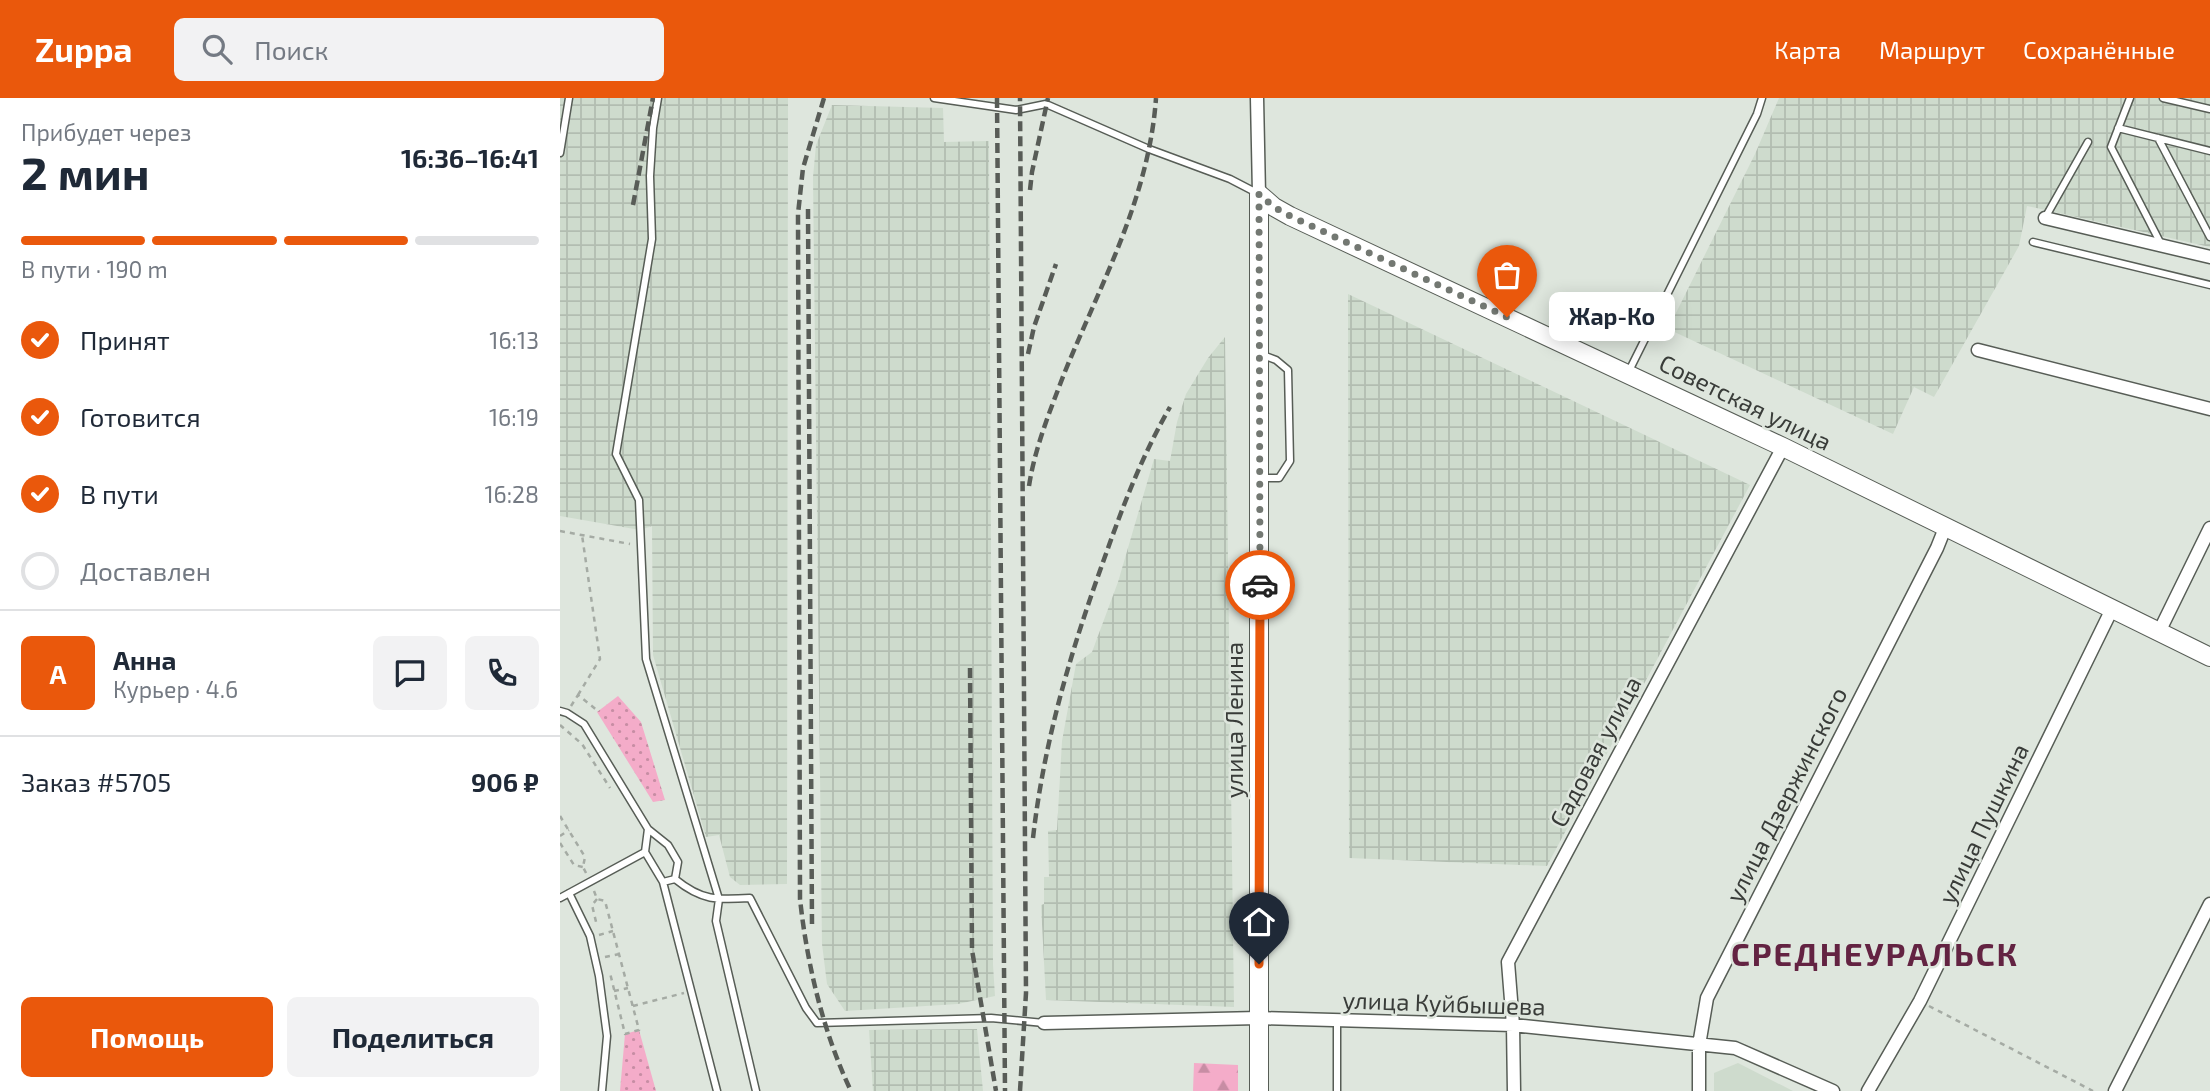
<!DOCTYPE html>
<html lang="ru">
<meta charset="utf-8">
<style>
:root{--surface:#fff;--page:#f2f2f3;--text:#1f2937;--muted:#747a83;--line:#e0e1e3;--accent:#ea580c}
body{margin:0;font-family:"Exo 2",sans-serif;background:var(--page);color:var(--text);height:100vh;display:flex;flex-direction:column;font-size:26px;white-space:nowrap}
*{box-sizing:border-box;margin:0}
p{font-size:23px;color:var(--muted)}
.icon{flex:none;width:38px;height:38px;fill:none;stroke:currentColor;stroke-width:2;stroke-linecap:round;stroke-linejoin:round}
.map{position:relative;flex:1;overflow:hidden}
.panel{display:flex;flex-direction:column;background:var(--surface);width:560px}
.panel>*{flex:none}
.pin{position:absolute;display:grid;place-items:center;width:60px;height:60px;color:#fff;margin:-72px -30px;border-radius:50% 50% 50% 0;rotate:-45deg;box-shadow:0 0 7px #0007}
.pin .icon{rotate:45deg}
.courier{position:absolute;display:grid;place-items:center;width:70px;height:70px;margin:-35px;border:5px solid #ea580c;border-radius:50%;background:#fff;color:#222;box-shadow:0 2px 9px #0007}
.bubble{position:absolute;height:49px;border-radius:10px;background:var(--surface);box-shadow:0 4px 18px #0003;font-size:23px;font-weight:700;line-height:49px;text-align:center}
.summary em{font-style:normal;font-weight:700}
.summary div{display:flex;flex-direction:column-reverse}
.summary{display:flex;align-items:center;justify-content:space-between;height:119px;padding:0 21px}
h1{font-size:46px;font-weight:700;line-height:52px}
.bar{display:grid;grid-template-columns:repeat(4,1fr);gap:10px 7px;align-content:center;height:84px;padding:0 21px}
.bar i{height:9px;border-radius:5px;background:var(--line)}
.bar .active{background:var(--accent)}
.bar p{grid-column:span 4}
.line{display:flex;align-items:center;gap:18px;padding:0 21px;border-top:2px solid var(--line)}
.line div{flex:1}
.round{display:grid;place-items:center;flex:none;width:74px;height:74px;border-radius:10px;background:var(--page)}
ol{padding:0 21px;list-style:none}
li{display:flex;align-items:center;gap:21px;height:77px}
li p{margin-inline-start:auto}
li .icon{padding:7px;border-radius:50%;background:var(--accent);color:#fff;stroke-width:4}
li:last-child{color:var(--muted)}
li i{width:38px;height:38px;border:4px solid var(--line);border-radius:50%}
.button{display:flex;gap:14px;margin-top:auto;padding:14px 21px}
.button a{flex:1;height:80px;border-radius:10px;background:var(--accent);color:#fff;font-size:28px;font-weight:700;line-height:80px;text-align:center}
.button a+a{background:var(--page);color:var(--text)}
header{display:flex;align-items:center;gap:42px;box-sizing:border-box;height:98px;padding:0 35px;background:var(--accent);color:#fff}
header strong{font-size:33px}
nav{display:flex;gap:38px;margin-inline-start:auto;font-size:24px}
.search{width:490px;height:63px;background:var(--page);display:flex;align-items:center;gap:18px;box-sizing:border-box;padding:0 24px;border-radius:10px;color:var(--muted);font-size:26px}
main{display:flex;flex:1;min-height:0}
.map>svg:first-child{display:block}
</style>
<header>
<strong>Zuppa</strong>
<div class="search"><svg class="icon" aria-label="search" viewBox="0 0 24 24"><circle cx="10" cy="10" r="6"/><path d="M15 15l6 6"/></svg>Поиск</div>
<nav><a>Карта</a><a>Маршрут</a><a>Сохранённые</a></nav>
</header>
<main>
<section class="panel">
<div class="summary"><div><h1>2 мин</h1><p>Прибудет через</p></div><em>16:36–16:41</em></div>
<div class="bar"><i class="active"></i><i class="active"></i><i class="active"></i><i></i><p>В пути · 190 m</p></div>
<ol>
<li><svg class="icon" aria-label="check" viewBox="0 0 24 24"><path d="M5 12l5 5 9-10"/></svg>Принят<p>16:13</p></li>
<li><svg class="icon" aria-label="check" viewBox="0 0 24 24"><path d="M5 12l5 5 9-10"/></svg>Готовится<p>16:19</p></li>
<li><svg class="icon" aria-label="check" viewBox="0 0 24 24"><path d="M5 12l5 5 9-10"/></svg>В пути<p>16:28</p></li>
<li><i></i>Доставлен</li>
</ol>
<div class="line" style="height:126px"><b class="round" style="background:var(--accent);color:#fff">А</b><div><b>Анна</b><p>Курьер · 4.6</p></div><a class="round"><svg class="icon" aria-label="chat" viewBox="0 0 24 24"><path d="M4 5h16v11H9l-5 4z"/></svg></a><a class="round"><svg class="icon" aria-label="phone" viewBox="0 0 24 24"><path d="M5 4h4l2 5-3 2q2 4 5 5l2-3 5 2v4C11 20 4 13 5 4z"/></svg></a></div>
<div class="line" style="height:91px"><div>Заказ #5705</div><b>906 ₽</b></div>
<div class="button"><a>Помощь</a><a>Поделиться</a></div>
</section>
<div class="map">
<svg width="1650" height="993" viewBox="0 0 1650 993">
<defs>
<pattern id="industrial-grid" width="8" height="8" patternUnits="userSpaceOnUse" patternTransform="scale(1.75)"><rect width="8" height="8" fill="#cedbcd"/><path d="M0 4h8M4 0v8" fill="none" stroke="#b2bdb1"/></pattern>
<pattern id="forest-firs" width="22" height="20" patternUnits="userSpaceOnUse" patternTransform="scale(1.75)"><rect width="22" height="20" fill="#f4acc9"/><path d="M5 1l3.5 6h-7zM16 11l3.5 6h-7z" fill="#c78da4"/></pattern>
<pattern id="park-dots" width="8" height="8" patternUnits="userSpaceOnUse" patternTransform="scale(1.75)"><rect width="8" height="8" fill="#f4acc9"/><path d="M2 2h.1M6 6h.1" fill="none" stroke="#c78da4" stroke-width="1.8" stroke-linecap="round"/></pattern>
</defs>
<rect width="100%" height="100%" fill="#dee6dd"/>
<path fill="#cedbcd" d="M1178 965 1233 993H1154V975Z"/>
<path fill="url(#industrial-grid)" d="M0 0H228L227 786 180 787 170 779 159 737 146 739 93 557 92 428 80 432 0 418Z
M1219 0H1650V149L1467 108 1459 148 1374 299 1354 289 1333 336 1108 231 1195 56Z
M272 7 383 10 384 44 429 43 433 867 435 898 398 906 285 913 267 886 262 846 253 79 256 47Z
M788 196 1190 387 987 768 789 760Z
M665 239 674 909 486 902 481 807 484 806V779H489L488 733 497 732 502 643 516 566 532 554 558 484 594 361 610 363 617 324 626 296 648 260Z
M417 931 423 993H313L309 932Z"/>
<path fill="url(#forest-firs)" d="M634 965 678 967V993H633Z"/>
<path fill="url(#park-dots)" d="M58 598 81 624 105 702 93 704 37 614Z
M79 932 96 993H60L65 936Z"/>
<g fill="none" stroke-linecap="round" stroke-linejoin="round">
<defs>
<path id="lane" d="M98 0 93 30 90 78 92 141 56 356 79 402 86 561 159 801 156 823 196 993
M374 0 456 12 486 6 589 51 670 81 697 95
M1570 0 1551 49 1601 146
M1603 0 1650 11
M1558 30 1650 53
M1598 40 1650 139
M0 55 9 0
M1485 120 1528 44
M1473 144 1650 187
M700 256 716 262 728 272 730 363 719 380H702
M1068 275 1197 16 1202 0
M0 613 7 615 24 626 88 731 108 747 118 764 115 781 103 784
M88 731 85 754 103 784 157 993
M115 781C142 803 157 802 190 800L246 910 257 925 431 920 484 925
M9 795 30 838 39 878 47 938 42 993
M0 800 85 754
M777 993V922"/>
<path id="street" d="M697 0 699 96
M1485 120 1650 159
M1418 252 1650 311
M1599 534 1650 430
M484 925 698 920 953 927 1175 950 1273 993
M954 993 953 927 948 864 1223 349
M1139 993V947L1147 900 1377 450 1385 430
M1308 993 1360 903 1552 511
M1555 993 1650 806"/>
<path id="secondary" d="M699 96 714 109 730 118 1223 349 1650 559
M699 993V96"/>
</defs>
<use href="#lane" stroke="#575d56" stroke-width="9"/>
<use href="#street" stroke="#575d56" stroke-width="15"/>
<use href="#secondary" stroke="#575d56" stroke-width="20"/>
<path stroke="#a5aba4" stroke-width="2.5" stroke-dasharray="5 5" stroke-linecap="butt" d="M0 433 70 446
M18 597 40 561 22 437
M11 608 18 597 38 613
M0 627 22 646 50 690
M0 718 25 759 23 769 27 777
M0 738 9 732
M0 745 14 767 23 769
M34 793 37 801 45 803 79 932 65 936 50 875
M37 801 32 807 37 828
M39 837 53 833
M45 859 59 856
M54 893 68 890
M73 908 124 895
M1369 908 1533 993"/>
<use href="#lane" stroke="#fff" stroke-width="6"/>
<use href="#street" stroke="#fff" stroke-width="12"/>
<use href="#secondary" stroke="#fff" stroke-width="18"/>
<path stroke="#585c57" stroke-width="4.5" stroke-dasharray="10 5" stroke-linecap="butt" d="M264 0 243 70 238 116 240 801C247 866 263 934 291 993
M437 0 445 993
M470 92 472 74 488 0
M73 107 93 0
M248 111 252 828
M468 256 474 229 496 166
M469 388C475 349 490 313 504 276 541 185 589 100 596 0
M410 570 412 852 436 993
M473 740C483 651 507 566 537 481 559 419 577 367 610 309
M460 993 466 895 460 0"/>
</g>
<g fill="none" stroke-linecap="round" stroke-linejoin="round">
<path stroke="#737872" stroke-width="7" stroke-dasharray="0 12.6" d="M700 487 699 96 714 109 730 118 947 219"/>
<path stroke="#ea580c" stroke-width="9" d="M699 866 700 487"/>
</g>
<g text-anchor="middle" stroke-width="5" stroke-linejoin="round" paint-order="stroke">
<g font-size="24" fill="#393c39" stroke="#dee6dd">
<text transform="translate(1185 305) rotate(26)" y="8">Советская улица</text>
<text transform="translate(675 622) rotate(-90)" y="8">улица Ленина</text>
<text transform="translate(1036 654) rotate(-62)" y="8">Садовая улица</text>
<text transform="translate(1227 697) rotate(-63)" y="8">улица Дзержинского</text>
<text transform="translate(1424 726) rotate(-64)" y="8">улица Пушкина</text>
<text transform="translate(884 906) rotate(2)" y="8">улица Куйбышева</text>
</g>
<g font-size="32" font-weight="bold" letter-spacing="2" fill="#632342" stroke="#dee6dd">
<text x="1315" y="868">СРЕДНЕУРАЛЬСК</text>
</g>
</g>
</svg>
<div class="pin" style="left:947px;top:219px;background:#ea580c"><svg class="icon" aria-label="bag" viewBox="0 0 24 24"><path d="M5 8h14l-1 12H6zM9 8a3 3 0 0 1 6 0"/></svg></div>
<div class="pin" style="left:699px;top:866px;background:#1f2937"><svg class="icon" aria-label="home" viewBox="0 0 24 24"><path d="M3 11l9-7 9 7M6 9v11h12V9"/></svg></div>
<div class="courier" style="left:700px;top:487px"><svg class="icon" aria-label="car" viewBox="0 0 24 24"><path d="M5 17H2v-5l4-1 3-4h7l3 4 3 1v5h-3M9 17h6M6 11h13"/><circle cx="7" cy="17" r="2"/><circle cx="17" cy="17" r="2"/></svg></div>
<div class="bubble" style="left:989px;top:194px;width:126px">Жар-Ко</div>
</div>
</main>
